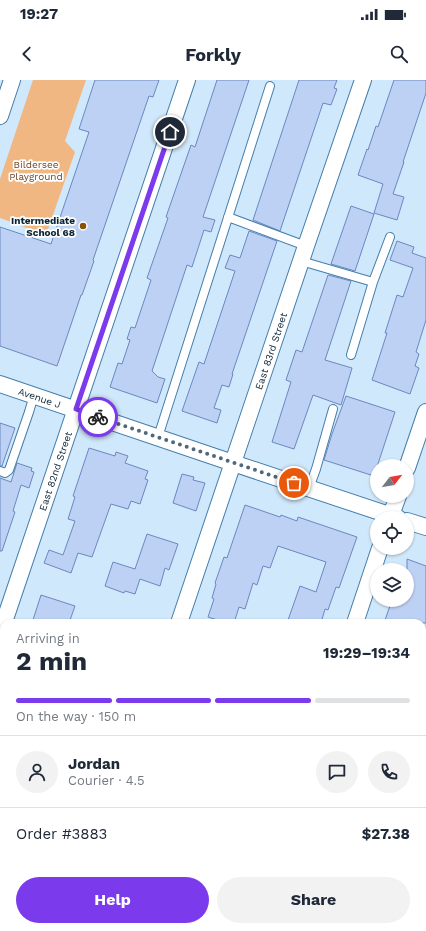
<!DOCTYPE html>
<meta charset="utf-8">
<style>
:root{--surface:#fff;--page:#f2f2f3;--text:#1f2937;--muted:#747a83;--line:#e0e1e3;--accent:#7c3aed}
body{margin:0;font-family:"Work Sans",sans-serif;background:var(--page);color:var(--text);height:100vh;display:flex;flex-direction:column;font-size:15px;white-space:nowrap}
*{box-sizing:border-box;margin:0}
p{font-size:13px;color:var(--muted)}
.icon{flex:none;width:22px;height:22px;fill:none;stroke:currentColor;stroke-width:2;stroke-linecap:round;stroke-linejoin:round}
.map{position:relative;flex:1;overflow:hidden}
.panel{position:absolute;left:0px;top:539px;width:426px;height:312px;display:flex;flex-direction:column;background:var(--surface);border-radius:12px 12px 0 0;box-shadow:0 1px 3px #0004}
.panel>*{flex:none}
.needle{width:26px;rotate:59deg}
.tools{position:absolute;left:370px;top:379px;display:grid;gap:8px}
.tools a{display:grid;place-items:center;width:44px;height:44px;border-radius:50%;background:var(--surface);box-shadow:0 1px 3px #0004;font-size:20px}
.pin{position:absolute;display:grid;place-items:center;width:34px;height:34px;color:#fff;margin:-17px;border:2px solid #fff;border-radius:50%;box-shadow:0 1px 4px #0007}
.courier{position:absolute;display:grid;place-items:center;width:40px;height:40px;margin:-20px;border:3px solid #7c3aed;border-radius:50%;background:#fff;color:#222;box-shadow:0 1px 5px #0007}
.summary em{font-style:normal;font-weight:700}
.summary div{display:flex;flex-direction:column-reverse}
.summary{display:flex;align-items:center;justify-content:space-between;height:68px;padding:0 16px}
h1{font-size:26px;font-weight:700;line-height:30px}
.bar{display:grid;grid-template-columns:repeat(4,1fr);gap:6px 4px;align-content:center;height:48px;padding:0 16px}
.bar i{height:5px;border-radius:3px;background:var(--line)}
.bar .on{background:var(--accent)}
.bar p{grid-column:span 4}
.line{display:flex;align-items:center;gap:10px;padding:0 16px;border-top:1px solid var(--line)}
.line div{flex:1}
.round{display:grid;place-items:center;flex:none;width:42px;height:42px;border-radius:21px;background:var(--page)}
.cta{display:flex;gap:8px;margin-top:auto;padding:8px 16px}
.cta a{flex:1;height:46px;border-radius:24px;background:var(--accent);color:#fff;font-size:16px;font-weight:700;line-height:46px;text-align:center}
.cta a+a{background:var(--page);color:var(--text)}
.status{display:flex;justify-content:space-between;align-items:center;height:28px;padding:0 20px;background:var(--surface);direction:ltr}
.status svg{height:11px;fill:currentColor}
header{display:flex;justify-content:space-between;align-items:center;height:52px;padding:0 16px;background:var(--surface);font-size:18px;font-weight:700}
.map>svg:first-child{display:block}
</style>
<div class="status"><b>19:27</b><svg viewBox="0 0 49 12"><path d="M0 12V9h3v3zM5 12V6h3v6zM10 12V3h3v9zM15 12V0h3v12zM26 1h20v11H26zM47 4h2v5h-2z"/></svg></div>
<header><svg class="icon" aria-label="back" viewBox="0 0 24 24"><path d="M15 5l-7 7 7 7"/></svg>Forkly<svg class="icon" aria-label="search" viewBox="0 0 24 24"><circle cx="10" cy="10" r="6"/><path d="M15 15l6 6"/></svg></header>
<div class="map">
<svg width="426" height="851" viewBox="0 0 426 851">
<rect width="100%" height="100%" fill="#d0e8fb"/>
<path fill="#f0b783" d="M33 0H86L65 61 75 72 46 155 0 138V99Z"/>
<path fill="#bdd1f5" stroke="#6b88c0" d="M95 0H159L153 17 149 16 93 180 94 181 82 215H81L57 286 0 266V147L51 164 89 52 79 49Z
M217 0H249L203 137 215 140 211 152 204 150 192 187 187 185 152 291 158 297 165 299 157 323 110 307 118 283 122 284 130 260 127 259 131 247 135 248 151 200 147 198 168 138 166 137 191 65 195 67Z
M299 0H337L334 8 337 9 331 25 323 23 280 151 253 140Z
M394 0H426V13L403 82H404L393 114 404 117 397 140 374 133 383 104 358 95 367 69 368 70 376 46 378 47Z
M351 126 374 134 355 191 331 184Z
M249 151 277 161 232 294H233L229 307 222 305 214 328 221 330 217 343 182 331 199 282 204 284 235 191 225 188 230 175 240 178Z
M397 161 414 167 412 173 426 178V240L416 272 419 274 415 286 419 288 410 314 372 300 387 253H385L397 215 403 217 413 188 390 180Z
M328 195 351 201 325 280 352 288 341 325 313 315 294 369 272 362 291 302 286 300 296 270 302 272Z
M346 316 395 332 374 396 324 380 332 354Z
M0 343 15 348 2 386H0Z
M89 368 115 376 116 372 128 376 125 383 148 391 145 399 148 400 140 424 131 421 128 429 111 424 92 477 78 473 71 493 44 483 49 470 63 475 75 441 68 439 75 417 73 416Z
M17 383 32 388 31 391 34 392 29 408 21 405 13 431 15 432 2 471H0V398L11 402Z
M182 394 194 397 193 400 205 403 196 431 173 423Z
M245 425 280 437 281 435 297 441 298 437 357 457 339 508 336 507 328 530 325 529 321 543H287L300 506 316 512 326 482 278 466 270 488 263 486 257 505 253 503 245 529 239 527 234 543H227L208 537 214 519 212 518 216 504 215 503 224 477 227 478Z
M147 454 178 464 169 490 165 488 160 506 140 499 135 514 125 511 124 513 105 506 113 482 135 489Z
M407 479 426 486V543H384L392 520H407Z
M41 515 75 526 69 543H32Z"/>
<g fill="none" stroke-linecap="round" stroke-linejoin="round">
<defs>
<path id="service" d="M228 137 306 166
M301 181 373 202 390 157
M351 275 373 202
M158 357 270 6
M0 391 5 393 9 390 29 332 34 315
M309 408 316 389 333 329"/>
<g id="minor">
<path d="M0 36 12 0"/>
<path id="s1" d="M0 304 233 383 398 438"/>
<path d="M407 388 426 332"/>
<path d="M390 438 398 416"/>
<path d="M407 441 426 447"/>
<path id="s2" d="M179 543 306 166 363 0"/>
<path d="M355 543 380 468"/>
<path id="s3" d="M0 554 187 0"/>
<path d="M0 830 4 831"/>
<path d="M49 847 61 851"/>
<path d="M75 851 76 847"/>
<path d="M250 851 252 847"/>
</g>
</defs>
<use href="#service" stroke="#447eaa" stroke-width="10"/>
<use href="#minor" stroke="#447eaa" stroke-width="18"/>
<use href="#service" stroke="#fff" stroke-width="8"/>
<use href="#minor" stroke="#fff" stroke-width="16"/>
</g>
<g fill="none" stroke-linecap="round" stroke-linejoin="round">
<path stroke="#4f687a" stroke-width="4" stroke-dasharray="0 7.2" d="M98 337 294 403"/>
<path stroke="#7c3aed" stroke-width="5" d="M98 337 76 329 170 52"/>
</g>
<circle fill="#8a5008" stroke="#fff" stroke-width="1.5" cx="83" cy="146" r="4"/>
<g text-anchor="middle" stroke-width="3.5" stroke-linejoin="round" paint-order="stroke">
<g font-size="10" fill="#6d4620" stroke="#fff">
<text x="36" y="88">Bildersee<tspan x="36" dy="12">Playground</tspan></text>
</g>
<g font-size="10" font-weight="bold" fill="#0a2335" stroke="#fff" text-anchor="end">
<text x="75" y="144">Intermediate<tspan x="75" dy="12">School 68</tspan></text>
</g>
<g font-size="10" fill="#0a2335" stroke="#fff">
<text dy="4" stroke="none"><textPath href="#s2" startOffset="287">East 83rd Street</textPath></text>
<text dy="4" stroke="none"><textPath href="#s1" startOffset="42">Avenue J</textPath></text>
<text dy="4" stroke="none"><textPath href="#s3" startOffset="172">East 82nd Street</textPath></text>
</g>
</g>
</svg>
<div class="tools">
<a><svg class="needle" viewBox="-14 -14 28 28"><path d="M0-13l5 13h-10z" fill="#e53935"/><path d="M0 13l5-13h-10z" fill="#747a83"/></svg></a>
<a><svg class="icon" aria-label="locate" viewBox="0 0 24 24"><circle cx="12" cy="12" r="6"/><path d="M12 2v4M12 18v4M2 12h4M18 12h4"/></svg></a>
<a><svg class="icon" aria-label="layers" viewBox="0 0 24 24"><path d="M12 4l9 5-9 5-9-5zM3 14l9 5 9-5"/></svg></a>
</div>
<div class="pin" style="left:294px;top:403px;background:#ea580c"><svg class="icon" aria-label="bag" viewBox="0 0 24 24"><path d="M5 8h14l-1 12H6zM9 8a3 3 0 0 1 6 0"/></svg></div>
<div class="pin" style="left:170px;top:52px;background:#1f2937"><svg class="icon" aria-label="home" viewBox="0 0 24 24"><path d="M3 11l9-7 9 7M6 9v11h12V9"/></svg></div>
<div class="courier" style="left:98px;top:337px"><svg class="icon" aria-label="bike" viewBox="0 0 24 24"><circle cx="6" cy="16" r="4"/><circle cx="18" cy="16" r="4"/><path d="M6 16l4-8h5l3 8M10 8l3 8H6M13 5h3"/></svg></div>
<section class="panel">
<div class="summary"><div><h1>2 min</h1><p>Arriving in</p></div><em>19:29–19:34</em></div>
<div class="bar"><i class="on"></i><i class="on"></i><i class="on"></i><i></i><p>On the way · 150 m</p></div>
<div class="line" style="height:72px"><a class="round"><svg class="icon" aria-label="person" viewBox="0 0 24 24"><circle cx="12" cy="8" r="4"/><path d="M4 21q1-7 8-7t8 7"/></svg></a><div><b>Jordan</b><p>Courier · 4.5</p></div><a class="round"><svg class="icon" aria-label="chat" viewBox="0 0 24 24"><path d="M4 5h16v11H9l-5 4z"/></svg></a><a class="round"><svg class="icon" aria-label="phone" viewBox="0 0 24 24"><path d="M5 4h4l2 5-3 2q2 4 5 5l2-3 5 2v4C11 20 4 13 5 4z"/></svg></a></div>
<div class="line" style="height:52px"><div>Order #3883</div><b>$27.38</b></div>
<div class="cta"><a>Help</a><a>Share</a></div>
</section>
</div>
